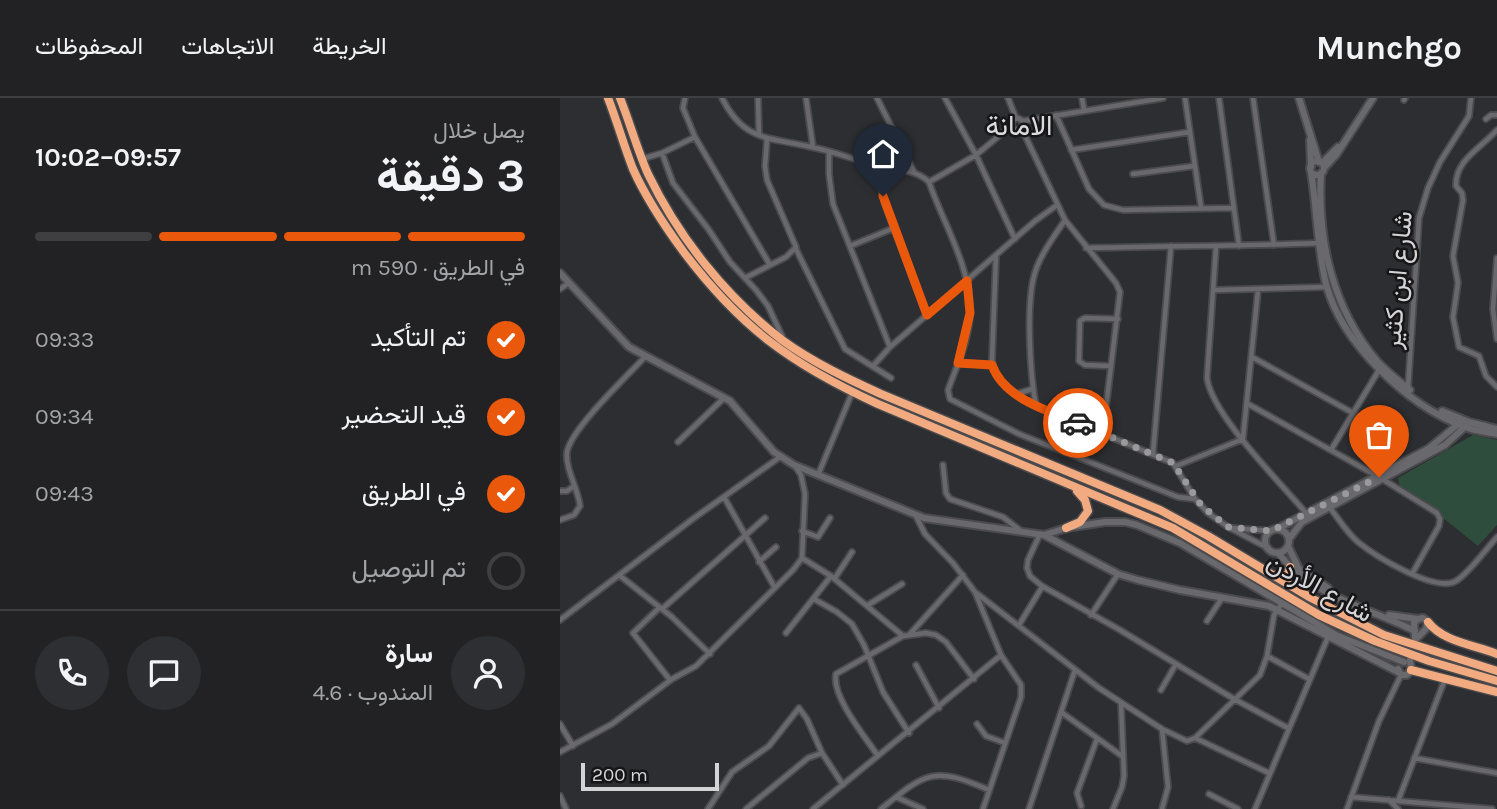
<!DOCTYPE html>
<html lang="ar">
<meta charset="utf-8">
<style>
:root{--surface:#222225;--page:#2e2f32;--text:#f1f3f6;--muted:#a2a4a7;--line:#3f3f42;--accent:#ea580c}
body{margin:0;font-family:Karla,Vazirmatn,sans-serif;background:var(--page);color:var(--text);direction:rtl;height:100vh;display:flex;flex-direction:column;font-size:26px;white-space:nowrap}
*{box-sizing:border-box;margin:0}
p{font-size:23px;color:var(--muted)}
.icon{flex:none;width:38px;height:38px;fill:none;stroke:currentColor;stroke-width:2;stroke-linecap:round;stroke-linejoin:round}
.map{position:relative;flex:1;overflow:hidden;direction:ltr}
.details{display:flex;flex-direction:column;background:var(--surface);width:560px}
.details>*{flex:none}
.scale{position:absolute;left:21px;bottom:18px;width:138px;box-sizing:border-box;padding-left:7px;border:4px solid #d4d4d7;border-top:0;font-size:19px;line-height:24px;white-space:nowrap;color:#d4d4d7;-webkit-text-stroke:5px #161618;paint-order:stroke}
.pin{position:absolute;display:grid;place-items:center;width:60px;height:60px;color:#fff;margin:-72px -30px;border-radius:50% 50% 50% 0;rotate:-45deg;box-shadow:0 0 7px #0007}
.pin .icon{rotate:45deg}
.courier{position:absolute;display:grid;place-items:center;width:70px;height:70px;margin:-35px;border:5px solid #ea580c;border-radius:50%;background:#fff;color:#222;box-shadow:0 2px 9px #0007}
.summary em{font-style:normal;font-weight:700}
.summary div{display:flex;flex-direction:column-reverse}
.summary{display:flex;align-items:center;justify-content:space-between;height:119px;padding:0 35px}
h1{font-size:46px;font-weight:700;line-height:52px}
.bar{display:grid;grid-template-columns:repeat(4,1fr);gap:10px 7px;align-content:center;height:84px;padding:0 35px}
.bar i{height:9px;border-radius:5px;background:var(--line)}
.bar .current{background:var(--accent)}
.bar p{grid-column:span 4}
.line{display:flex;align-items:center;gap:18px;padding:0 35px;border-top:2px solid var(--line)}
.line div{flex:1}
.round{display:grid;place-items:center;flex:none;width:74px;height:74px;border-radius:37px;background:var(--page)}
ol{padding:0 35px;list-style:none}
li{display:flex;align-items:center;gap:21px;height:77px}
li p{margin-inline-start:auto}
li .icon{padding:7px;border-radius:50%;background:var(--accent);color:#fff;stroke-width:4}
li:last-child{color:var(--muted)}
li i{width:38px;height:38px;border:4px solid var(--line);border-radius:50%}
header{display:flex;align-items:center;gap:42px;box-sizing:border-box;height:98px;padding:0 35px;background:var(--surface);border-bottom:2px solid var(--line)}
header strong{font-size:33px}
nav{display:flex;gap:38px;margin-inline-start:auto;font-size:24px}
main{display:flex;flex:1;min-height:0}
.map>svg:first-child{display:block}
</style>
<header>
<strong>Munchgo</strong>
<nav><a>الخريطة</a><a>الاتجاهات</a><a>المحفوظات</a></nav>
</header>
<main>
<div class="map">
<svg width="937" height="711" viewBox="0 0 937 711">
<rect width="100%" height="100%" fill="#2d2e31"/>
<path fill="#2f4d3c" d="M913 337 937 342V427L918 448 872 411 840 389 838 380Z"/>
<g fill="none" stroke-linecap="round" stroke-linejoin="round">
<defs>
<path id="street" d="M125 0 123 10 135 39 210 167
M162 0C184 44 209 39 251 49 274 53 296 63 319 68 336 72 356 71 369 84
M198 0 199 37
M246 0 253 49
M317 0 354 74
M385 0 416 57 455 141
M448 0 456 20
M522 0 524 12
M625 0 641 109
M659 0 679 148
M693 0 714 147
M844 2 845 0
M496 17 529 91 544 107 563 112 673 110
M926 21 931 17H937
M463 23 603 0
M462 31 454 32 451 28 453 22 458 20 463 23 462 31 505 122 556 185 560 194 543 334
M937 32C921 50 895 62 896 88L902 95 903 102 893 158 898 185 893 219 899 249 919 258 926 278 937 289
M511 52 630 34
M102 55 113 85 149 132 170 164 196 192 208 208 222 238
M269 55V76L273 106 330 249
M82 61 102 55 135 39
M322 69 321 90 325 106 367 217
M573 76 634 68
M369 84C383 125 411 169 410 213 410 240 397 267 388 292L390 301 459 336 618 399 635 401
M369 84 416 57 451 28
M290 148 334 130
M656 149 647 280C652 317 720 384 746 415
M526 150C604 148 681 148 759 145
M236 151 285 251 331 280
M436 158 432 262C433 284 458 298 476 308L613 365 635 401 648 415 668 429 708 450
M937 160 933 211 937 241
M185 180 226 159 236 149 207 82 205 68 207 41
M0 191 9 185
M655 192 767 189
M692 259 793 315
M398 265 432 267
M313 268 330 249 475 123 497 107
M551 268 525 267 519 263 520 223 525 220 558 221
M848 290 859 120 868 90 880 64 909 18 911 0
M456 296 472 291
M688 306 819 379 877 415 880 421 879 428 852 476
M476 308C470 277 466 208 474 178 479 158 494 139 505 122
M683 340 698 192
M118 344 164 300
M771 352 819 272
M593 355 611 148
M383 367 386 395 390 401 443 419 461 433
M616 368 683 341
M258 377 292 295
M0 393H7L14 388
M164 399 215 490
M770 410C779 421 787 435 798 444 815 458 875 495 896 483 909 475 926 451 937 439
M356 418 365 436 393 465 415 494 441 557 461 587V599L423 711
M0 422 14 417 20 408C18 390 5 371 7 354 11 331 67 278 84 260
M672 430 711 433
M242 433 258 439 270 420
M480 436 468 462 467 470 470 478 482 488 560 532 674 601 728 630
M242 460 271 478 343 538
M199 464 216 449
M59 477 112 519 150 556
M275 480 292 454
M415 494 539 590 602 631 627 643 635 640 700 577 707 558 714 517 722 505
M254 501 277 514 292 526 304 547 323 594 349 635
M308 507 342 486
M99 510 73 535 110 582
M102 511 205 420
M531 517 558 476
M0 522 134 420 220 359
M647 523 662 500
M459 527 482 489
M226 535 271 478
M350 536 403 477
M707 558 749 581
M356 567 379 610
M601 592 616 566
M501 614 562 658
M0 626 13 648
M417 626 426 638 445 645
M602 631 608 689 602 711
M635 640 709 675
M0 654 52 626 112 581 136 568 233 472 242 460 245 396 241 377 235 368
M318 658C306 640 271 598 276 576L343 538 366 535 376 537 386 544 414 581
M854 660 937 675
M649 696 678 711
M0 698 6 711
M336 699 363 711
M791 699 932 711
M829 702 838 711
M838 703 885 581
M521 708 517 695 537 641
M148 711 172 674 209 648 239 610 247 621 262 655 283 687
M186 711 248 660 262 655
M253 711 441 557
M321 711C366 674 374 668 429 692
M469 711 515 572
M553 711 562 689 564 678 561 605
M695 711 768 539
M787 711 819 623 841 577"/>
<path id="secondary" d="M739 0 759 64
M750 42 751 69
M750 70a7 7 0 1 1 14 0a7 7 0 1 1-14 0Z
M762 65 778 49
M764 70 776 57 813 0
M751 74C757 111 757 149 766 186 782 246 848 308 905 329 915 333 927 334 937 336
M761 75C757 143 773 211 817 263 827 274 839 283 850 292
M0 175 69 249 170 303 214 354 234 367 364 420 484 437 558 476 578 482 620 492 709 508 838 574
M882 313 909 324 937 331
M717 431 868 351 902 323
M705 443a12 12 0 1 1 24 0a12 12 0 1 1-24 0Z
M484 437 506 430 545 424H565L577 427 620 445 778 538 844 564
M729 441 742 424 885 347 908 326
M728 448 739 471 768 490
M718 455C753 499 807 509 855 533
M829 517 858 521
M855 540 854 525 858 521 863 520 868 524 866 531 857 540
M838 571 841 577H847L851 572 850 562"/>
<path id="highway" d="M48 0C57 23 64 48 73 71 86 100 104 127 123 153 181 230 231 266 318 306L613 430 759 517 815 543 869 563 937 583
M60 0C70 25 77 51 88 76 119 140 166 199 222 242 252 264 288 281 321 296L600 412 648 438 751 500 824 537 937 573
M506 430 520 424 528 413 525 402 517 393
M715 478 728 477 730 469
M868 524C883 544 915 547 937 556
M851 572 937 594"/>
</defs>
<use href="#street" stroke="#4b4b4e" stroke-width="8"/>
<use href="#secondary" stroke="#4b4b4e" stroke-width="10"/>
<use href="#highway" stroke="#4b4b4e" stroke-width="11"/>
<use href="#street" stroke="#69696d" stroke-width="4.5"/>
<use href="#secondary" stroke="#69696d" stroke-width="6"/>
<use href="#highway" stroke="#f2aa81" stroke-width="8"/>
</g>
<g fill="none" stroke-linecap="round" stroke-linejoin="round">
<path stroke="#9a9a9d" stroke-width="7" stroke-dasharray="0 12.6" d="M518 325 613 365 641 407 668 429 711 433 819 379"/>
<path stroke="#ea580c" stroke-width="9" d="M323 98 367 217 407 183 410 215 398 265 432 267C444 301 489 313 518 325"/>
</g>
<g text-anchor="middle" stroke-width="5" stroke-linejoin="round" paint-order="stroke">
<g font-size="26" fill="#d4d4d7" stroke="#161618">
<text transform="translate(837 182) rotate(-85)" y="9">شارع ابن كثير</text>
<text transform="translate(760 489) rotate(29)" y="9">شارع الأردن</text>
</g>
<g font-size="28" fill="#dbdbe0" stroke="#161618">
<text x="459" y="37">الامانة</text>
</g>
</g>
</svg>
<div class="scale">200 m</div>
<div class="pin" style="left:819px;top:379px;background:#ea580c"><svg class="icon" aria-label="bag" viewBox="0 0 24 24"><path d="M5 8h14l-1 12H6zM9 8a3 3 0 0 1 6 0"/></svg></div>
<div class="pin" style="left:323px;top:98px;background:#1f2937"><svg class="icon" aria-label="home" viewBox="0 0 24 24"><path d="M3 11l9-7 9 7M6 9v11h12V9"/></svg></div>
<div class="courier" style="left:518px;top:325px"><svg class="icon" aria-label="car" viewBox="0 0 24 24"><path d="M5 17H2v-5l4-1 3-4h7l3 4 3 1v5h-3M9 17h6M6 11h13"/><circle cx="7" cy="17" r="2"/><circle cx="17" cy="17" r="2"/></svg></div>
</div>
<section class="details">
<div class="summary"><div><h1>3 دقيقة</h1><p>يصل خلال</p></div><em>09:57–10:02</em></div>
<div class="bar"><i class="current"></i><i class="current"></i><i class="current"></i><i></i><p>في الطريق · 590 m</p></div>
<ol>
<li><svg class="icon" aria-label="check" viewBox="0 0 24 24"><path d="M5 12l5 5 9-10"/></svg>تم التأكيد<p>09:33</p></li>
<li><svg class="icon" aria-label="check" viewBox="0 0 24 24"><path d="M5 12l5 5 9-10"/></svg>قيد التحضير<p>09:34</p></li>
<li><svg class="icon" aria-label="check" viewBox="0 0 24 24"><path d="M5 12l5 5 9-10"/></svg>في الطريق<p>09:43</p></li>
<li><i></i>تم التوصيل</li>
</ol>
<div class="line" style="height:126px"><a class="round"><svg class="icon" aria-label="person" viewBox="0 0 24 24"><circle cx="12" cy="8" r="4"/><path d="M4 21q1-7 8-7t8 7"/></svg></a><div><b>سارة</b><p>المندوب · 4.6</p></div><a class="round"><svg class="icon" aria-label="chat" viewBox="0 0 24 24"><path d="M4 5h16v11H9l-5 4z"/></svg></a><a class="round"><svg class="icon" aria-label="phone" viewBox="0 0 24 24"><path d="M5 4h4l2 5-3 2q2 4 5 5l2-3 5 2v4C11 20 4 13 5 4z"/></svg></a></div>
</section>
</main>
